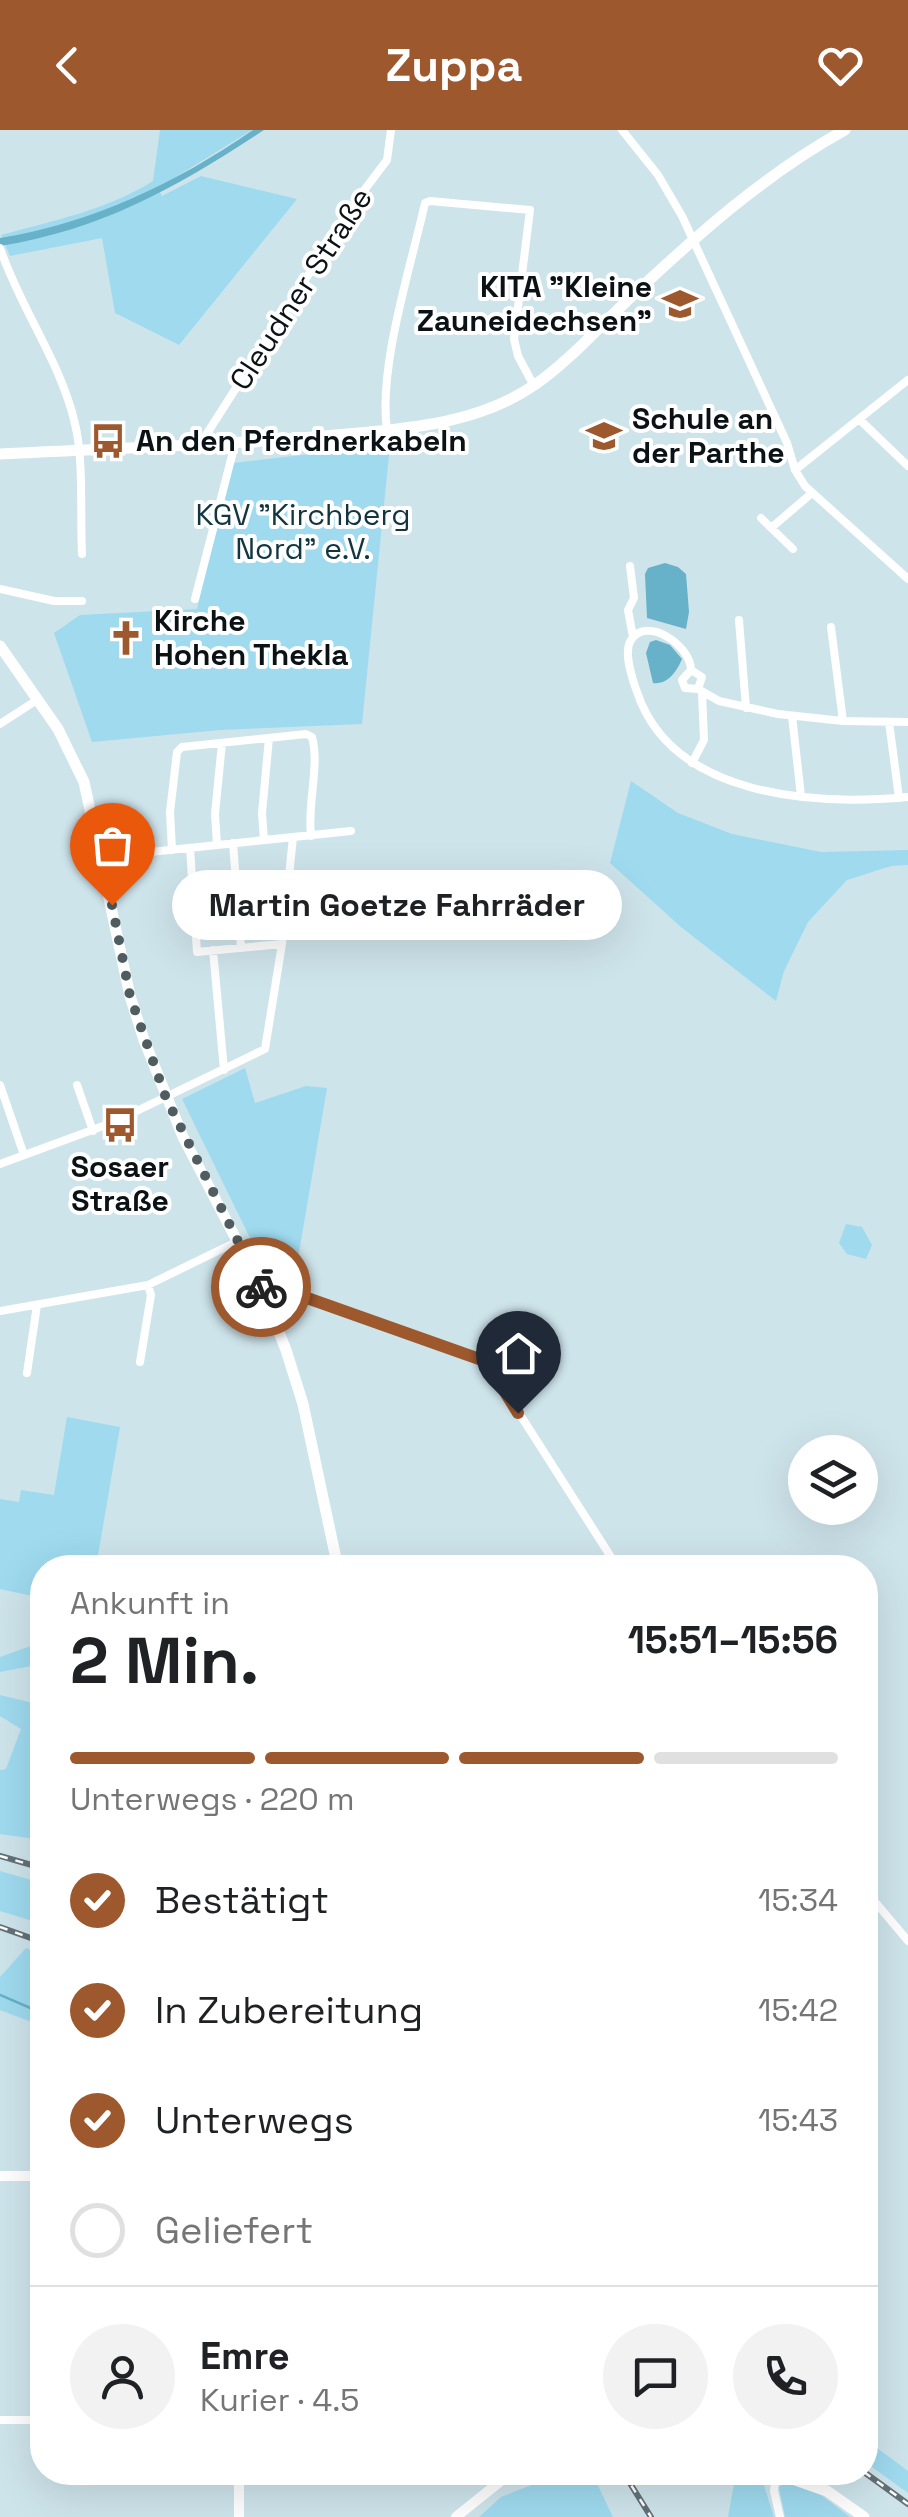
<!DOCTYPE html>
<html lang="de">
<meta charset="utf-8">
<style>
:root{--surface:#fff;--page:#f2f2f2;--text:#202124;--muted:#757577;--line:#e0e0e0;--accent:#9e582d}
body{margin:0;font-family:"Space Grotesk",sans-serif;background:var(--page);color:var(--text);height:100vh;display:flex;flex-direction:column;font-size:38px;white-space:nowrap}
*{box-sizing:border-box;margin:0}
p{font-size:32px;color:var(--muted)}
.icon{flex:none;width:55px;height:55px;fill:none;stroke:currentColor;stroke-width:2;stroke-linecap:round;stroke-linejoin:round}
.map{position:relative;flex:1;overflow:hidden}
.side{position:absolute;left:30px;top:1425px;width:848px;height:930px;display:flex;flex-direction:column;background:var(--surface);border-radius:40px;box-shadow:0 10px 40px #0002}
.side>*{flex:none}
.controls{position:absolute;left:788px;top:1305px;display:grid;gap:20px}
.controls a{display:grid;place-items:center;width:90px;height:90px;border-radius:50%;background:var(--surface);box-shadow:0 10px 40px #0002;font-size:50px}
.pin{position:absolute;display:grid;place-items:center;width:85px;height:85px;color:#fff;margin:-102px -42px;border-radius:50% 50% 50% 0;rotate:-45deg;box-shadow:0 0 10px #0007}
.pin .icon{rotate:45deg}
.courier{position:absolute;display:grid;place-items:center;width:100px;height:100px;margin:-50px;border:8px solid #9e582d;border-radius:50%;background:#fff;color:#222;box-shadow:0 2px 12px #0007}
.bubble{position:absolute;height:70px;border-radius:35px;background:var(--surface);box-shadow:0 10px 40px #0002;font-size:32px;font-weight:700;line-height:70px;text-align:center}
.summary em{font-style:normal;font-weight:700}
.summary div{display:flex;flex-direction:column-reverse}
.summary{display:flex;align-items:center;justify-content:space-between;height:170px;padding:0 40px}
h1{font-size:65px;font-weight:700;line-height:75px}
.bar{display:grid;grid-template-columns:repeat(4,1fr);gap:15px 10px;align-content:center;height:120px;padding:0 40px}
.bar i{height:12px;border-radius:8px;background:var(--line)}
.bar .selected{background:var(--accent)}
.bar p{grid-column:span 4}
.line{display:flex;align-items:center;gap:25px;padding:0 40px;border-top:2px solid var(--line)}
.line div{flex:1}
.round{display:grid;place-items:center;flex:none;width:105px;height:105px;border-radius:52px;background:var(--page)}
ol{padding:0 40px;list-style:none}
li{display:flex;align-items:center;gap:30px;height:110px}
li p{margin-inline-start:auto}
li .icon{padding:10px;border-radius:50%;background:var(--accent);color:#fff;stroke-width:4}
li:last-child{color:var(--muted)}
li i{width:55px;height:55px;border:5px solid var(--line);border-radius:50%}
header{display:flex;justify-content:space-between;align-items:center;height:130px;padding:0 40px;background:var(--accent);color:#fff;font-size:45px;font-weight:700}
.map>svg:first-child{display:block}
</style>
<header><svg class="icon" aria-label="back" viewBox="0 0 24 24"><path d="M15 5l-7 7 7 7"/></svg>Zuppa<svg class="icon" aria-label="heart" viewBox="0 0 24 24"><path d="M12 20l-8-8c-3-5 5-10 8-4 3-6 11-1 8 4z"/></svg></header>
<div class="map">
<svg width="908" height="2387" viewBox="0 0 908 2387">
<rect width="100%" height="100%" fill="#cee4eb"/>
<path fill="#9fdaef" d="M160 0H252L158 58 162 66 201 46 297 69 179 215 115 183 102 108 10 126 1 105C52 91 107 80 153 51Z
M390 315 362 594 220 600 92 612 54 503 80 485 197 479 233 333Z
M631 651 678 683 732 704 821 722 908 720V735L891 736 847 750 808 792 784 841 776 871 681 797 610 733Z
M245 938 255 973 306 956 327 958 294 1152 270 1149 182 969Z
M846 1094 862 1097 872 1115 866 1129 847 1124 839 1113Z
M67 1287 120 1297 96 1437 42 1438V1468L0 1459V1369L19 1372 21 1360 54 1365Z
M42 1512V1534L0 1542V1527Z
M0 1565 33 1573 42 1568V1710L0 1704V1640L6 1639 21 1599 0 1586Z
M0 1741 42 1753V1794L0 1781Z
M26 1818 42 1825V1896L0 1880V1847Z
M865 2309 908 2341V2363L865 2332Z
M565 2342 592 2343 613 2387H479L501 2367Z
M736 2343 761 2346 774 2387H728Z
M785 2352 821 2365 850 2387H785L779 2357Z"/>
<path fill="#67b1c9" d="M253 0H264C177 57 104 99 0 116V108C93 93 176 53 253 0Z
M665 433 678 437 686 444 689 482 686 499 647 488 645 444 648 438Z
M656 510 670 515 682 529C677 541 668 555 653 553L646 523 650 512Z"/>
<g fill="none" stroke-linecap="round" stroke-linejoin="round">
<path stroke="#67b1c9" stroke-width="2.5" d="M0 1865 42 1883"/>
<path stroke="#fff" stroke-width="8" d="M622 0 658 45 682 86 787 313 795 340 805 356 908 449
M0 118C20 178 61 232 75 294 84 330 80 386 82 424
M859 289 908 336
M387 299C378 238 411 136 425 73L430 71 530 80 514 209 518 226 534 256
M204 315 206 305 353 75 387 30 391 0
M795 340 908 250
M761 388 793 419
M771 398 812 363
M630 436 634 468 628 480 633 507
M0 459 54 471H82
M195 469 235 314
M739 490 746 578
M831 497 843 591
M691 540 682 550 685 558 698 559 719 571 778 584 843 591 908 592
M698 559 702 547 691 540C691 516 647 485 631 510 623 522 632 548 637 562 672 667 814 676 908 667
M792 586 801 666
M889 592 899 668
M0 594 37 570
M692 633 704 610 702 562
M264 710 262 683 269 608
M233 713 241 818
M217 715 215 684 222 613
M190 718 197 822 282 814
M172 720 170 682 177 622 182 617 306 604 312 607C320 636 307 673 311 706
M102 727 351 701
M213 820 224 940
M0 955 24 1025
M77 955 93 1001
M0 1034 114 992 265 919 282 814 293 707
M262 1159 279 1158 482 1230 489 1236 618 1438
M0 1181 148 1155 236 1112
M140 1232 151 1165 148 1155
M27 1243 37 1175
M865 1760 908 1811
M0 2290H42
M776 2343 774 2361 780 2387"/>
<path stroke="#fff" stroke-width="10" d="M0 2046H42
M239 2342V2387
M456 2387 512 2342"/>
<path stroke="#fff" stroke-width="11" d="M0 324C109 318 217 316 325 306 398 299 474 297 536 254 570 230 600 196 631 167 697 105 765 44 845 0
M0 516 58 599 84 652 130 866 144 910 183 1007 262 1159 286 1220 303 1274 338 1438
M773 2342 827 2361 864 2387"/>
<defs>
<path id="rail" d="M0 1726 42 1738
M0 1797 42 1812
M623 2342 651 2387
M864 2342 908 2374"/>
</defs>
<use href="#rail" stroke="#637176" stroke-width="6"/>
<use href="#rail" stroke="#fff" stroke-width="2.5" stroke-dasharray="8" stroke-linecap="butt"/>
</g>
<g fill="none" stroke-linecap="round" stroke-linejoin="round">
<path stroke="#4f5c60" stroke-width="10" stroke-dasharray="0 18" d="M112 775 130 866 166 968 261 1157"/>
<path stroke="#9e582d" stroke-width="12" d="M261 1157 279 1158 482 1230 489 1236 518 1283"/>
</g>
<defs>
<symbol id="school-bare" viewBox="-9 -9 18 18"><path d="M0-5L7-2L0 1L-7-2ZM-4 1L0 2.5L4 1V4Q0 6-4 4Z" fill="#9e582d" stroke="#fff" stroke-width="2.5" paint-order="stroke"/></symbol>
<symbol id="bus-bare" viewBox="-9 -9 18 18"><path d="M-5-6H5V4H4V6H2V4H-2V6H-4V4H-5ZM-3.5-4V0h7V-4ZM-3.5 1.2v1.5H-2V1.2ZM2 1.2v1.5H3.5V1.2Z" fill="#9e582d" stroke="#fff" stroke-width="2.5" paint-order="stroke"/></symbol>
<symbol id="church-bare" viewBox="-9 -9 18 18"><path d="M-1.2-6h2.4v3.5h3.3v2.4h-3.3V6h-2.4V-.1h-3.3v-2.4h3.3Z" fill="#9e582d" stroke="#fff" stroke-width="2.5" paint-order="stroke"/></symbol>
</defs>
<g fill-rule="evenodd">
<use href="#school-bare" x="655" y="149" width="50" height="50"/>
<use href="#school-bare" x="579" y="281" width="50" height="50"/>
<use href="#bus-bare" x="83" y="286" width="50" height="50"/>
<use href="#church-bare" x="101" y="483" width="50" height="50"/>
<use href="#bus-bare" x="95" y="970" width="50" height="50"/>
</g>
<g text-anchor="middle" stroke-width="8" stroke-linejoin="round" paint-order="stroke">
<g font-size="30" font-weight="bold" fill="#0b1215" stroke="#fff" text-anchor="start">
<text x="652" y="167" text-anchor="end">KITA "Kleine<tspan x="652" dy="34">Zauneidechsen"</tspan></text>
<text x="632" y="299">Schule an<tspan x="632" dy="34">der Parthe</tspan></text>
<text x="136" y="321">An den Pferdnerkabeln</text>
<text x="154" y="501">Kirche<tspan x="154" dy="34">Hohen Thekla</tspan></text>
<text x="120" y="1047" text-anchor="middle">Sosaer<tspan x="120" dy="34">Straße</tspan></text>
</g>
<g font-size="30" fill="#0b1215" stroke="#fff">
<text transform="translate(301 159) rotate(-57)" y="10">Cleudner Straße</text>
</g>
<g font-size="30" fill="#123641" stroke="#fff">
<text x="303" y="395">KGV "Kirchberg<tspan x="303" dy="34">Nord" e.V.</tspan></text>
</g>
</g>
</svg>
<div class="controls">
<a><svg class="icon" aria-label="layers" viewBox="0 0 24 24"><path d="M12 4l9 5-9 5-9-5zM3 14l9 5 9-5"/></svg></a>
</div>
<div class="pin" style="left:112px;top:775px;background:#ea580c"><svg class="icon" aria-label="bag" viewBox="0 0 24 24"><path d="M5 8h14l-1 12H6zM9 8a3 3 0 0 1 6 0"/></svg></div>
<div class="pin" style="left:518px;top:1283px;background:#1f2937"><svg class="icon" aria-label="home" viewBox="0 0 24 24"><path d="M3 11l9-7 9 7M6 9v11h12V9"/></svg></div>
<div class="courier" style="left:261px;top:1157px"><svg class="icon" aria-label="bike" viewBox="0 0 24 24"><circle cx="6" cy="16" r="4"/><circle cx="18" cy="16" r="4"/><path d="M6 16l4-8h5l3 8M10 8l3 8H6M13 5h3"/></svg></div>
<div class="bubble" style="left:172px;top:740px;width:450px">Martin Goetze Fahrräder</div>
<section class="side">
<div class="summary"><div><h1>2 Min.</h1><p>Ankunft in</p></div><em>15:51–15:56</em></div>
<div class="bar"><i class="selected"></i><i class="selected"></i><i class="selected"></i><i></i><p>Unterwegs · 220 m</p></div>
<ol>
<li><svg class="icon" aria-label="check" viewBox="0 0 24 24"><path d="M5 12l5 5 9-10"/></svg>Bestätigt<p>15:34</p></li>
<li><svg class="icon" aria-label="check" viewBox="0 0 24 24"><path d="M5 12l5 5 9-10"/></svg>In Zubereitung<p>15:42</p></li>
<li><svg class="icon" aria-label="check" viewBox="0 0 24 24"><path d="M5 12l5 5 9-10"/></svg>Unterwegs<p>15:43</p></li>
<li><i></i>Geliefert</li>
</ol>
<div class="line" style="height:180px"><a class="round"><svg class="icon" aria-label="person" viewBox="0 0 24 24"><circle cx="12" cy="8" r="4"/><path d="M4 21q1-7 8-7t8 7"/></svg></a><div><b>Emre</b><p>Kurier · 4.5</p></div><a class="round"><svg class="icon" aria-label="chat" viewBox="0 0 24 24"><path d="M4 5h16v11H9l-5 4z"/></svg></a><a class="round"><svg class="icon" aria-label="phone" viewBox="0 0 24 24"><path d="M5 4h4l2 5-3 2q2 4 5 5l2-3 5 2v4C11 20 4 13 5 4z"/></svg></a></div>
</section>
</div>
